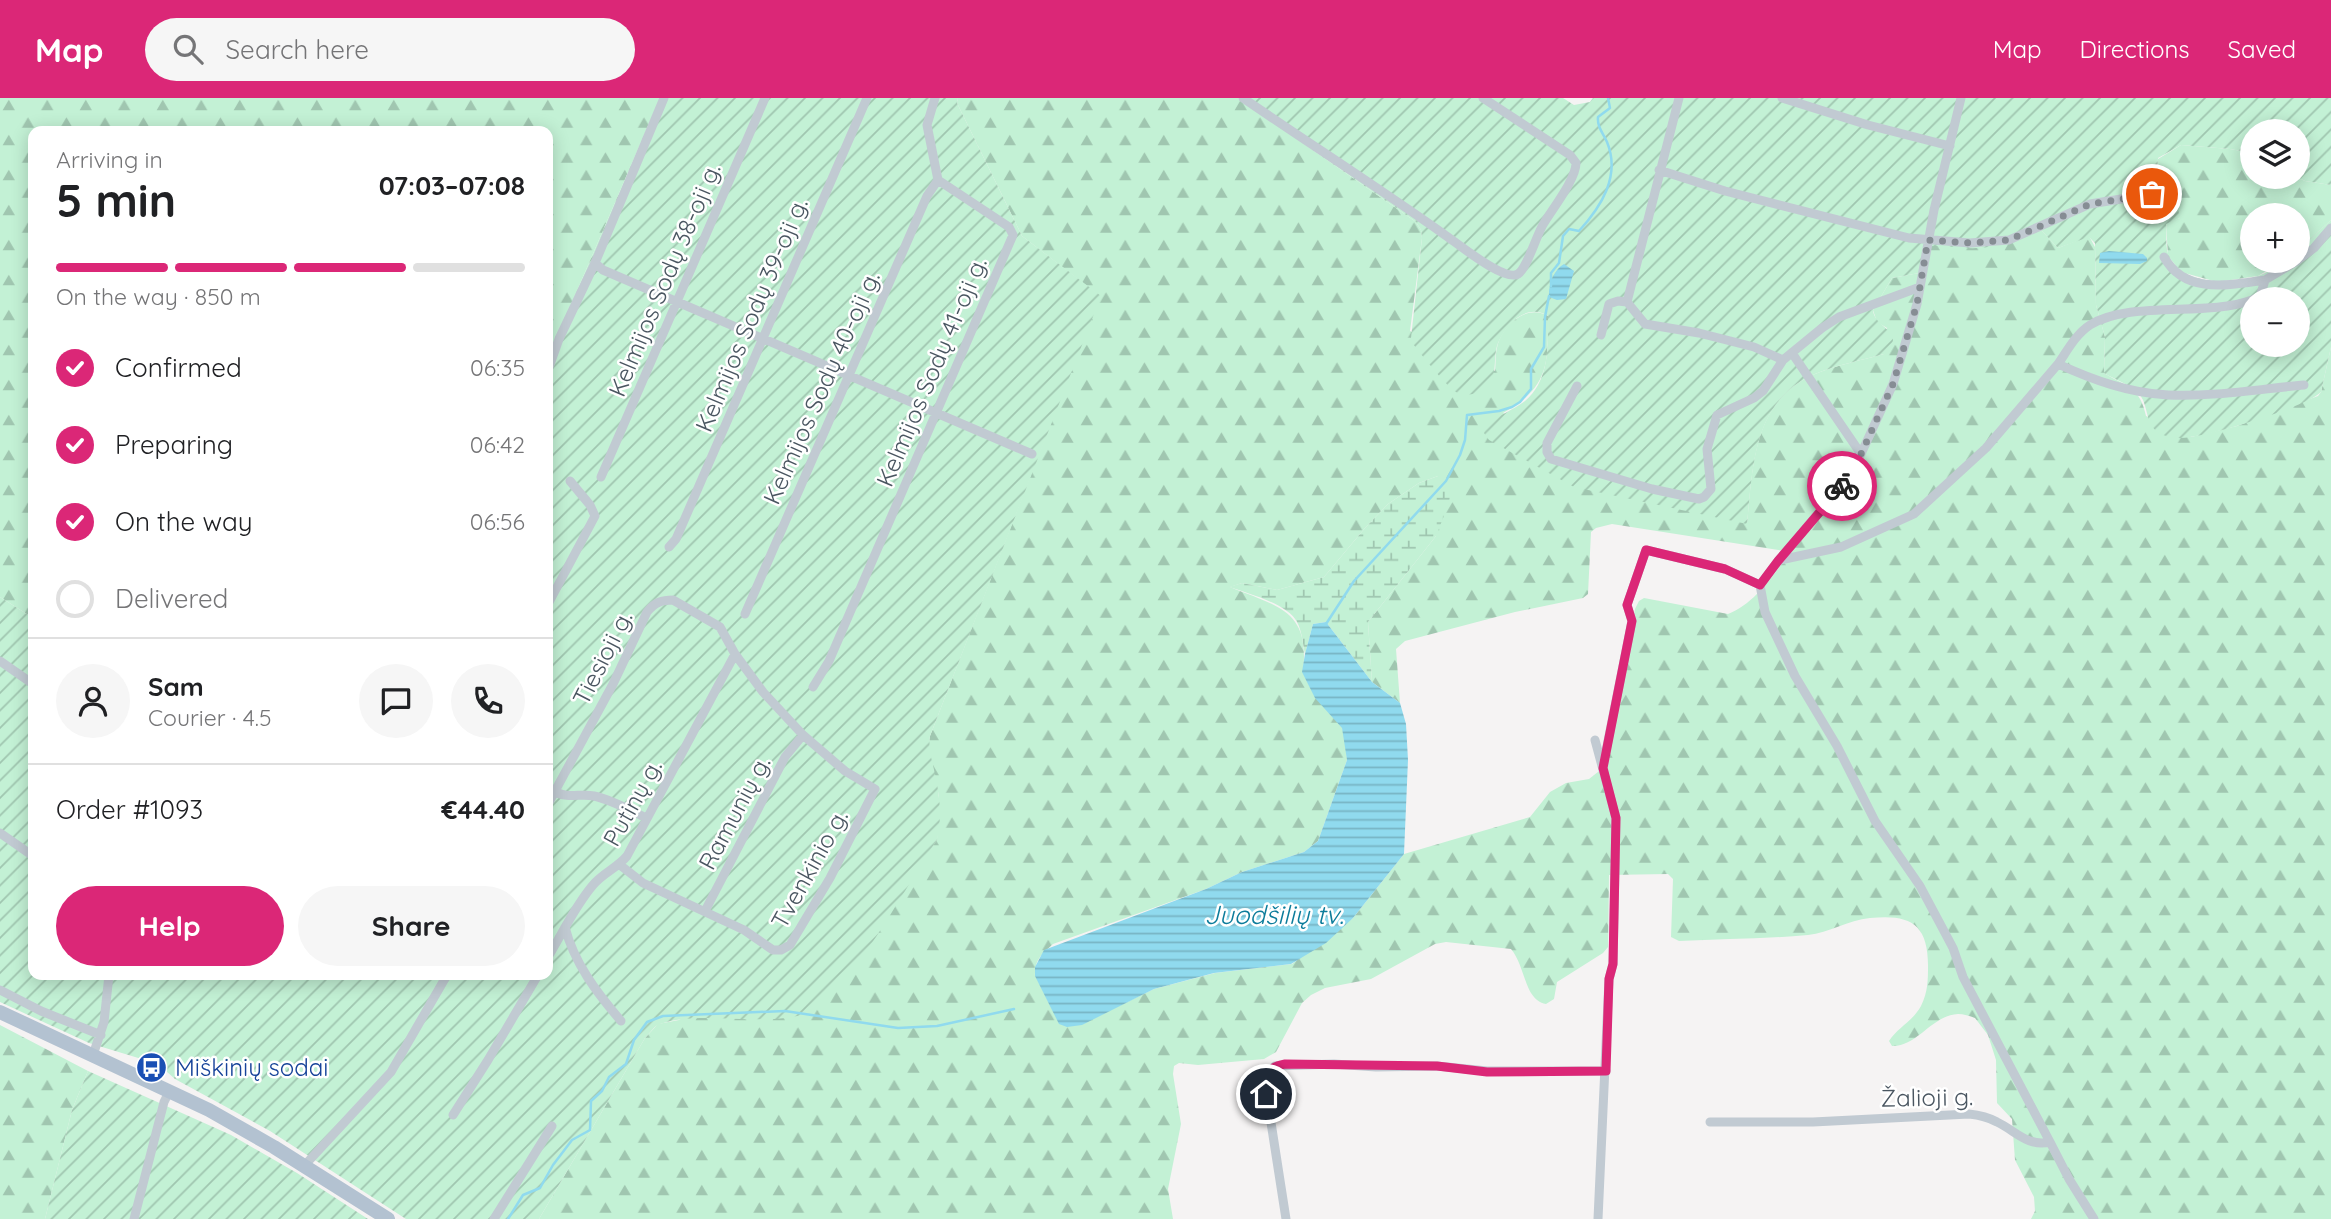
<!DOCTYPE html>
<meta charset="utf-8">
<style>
:root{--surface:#fff;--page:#f6f6f6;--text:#202124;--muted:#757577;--line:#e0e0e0;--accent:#db2777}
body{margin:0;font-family:Quicksand,sans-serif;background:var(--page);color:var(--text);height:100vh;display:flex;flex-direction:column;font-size:26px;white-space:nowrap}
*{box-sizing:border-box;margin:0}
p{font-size:23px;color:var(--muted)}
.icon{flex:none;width:38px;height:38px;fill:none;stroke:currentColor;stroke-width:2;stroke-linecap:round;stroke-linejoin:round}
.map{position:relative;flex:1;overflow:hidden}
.details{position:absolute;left:28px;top:28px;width:525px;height:854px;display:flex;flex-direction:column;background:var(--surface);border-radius:14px;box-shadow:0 4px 18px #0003}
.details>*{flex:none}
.buttons{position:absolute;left:2240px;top:21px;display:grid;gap:14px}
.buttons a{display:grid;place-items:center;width:70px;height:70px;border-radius:50%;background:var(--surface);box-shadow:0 4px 18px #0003;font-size:35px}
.pin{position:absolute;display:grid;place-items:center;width:60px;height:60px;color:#fff;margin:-30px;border:4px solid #fff;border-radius:50%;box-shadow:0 2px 7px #0007}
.courier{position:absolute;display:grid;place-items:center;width:70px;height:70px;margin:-35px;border:5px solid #db2777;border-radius:50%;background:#fff;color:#222;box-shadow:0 2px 9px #0007}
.headline em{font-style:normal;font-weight:700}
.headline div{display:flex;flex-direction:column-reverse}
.headline{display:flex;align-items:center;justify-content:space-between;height:119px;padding:0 28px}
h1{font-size:46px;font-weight:700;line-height:52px}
.bar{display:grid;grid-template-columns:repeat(4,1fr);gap:10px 7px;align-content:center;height:84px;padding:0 28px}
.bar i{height:9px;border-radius:5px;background:var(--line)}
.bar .on{background:var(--accent)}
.bar p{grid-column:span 4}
.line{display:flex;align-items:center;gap:18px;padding:0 28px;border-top:2px solid var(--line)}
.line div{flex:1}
.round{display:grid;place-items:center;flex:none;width:74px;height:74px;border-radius:37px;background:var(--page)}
ol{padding:0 28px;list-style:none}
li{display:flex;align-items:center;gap:21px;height:77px}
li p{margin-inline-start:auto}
li .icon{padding:7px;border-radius:50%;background:var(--accent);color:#fff;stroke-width:4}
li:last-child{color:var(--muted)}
li i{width:38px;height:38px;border:4px solid var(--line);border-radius:50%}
.primary-button{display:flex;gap:14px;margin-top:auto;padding:14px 28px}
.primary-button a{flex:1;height:80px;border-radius:42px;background:var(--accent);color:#fff;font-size:28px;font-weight:700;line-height:80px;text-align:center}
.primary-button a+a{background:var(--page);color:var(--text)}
header{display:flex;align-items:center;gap:42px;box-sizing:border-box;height:98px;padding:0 35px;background:var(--accent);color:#fff}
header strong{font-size:33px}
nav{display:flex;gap:38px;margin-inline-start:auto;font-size:24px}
.search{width:490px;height:63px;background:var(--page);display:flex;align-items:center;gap:18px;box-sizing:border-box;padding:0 24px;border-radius:38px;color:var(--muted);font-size:26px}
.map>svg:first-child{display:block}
</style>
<header>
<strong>Map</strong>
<div class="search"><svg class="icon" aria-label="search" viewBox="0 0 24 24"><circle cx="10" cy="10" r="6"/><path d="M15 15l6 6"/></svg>Search here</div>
<nav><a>Map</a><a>Directions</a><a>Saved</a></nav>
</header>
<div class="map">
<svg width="2331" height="1121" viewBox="0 0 2331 1121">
<defs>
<pattern id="forest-firs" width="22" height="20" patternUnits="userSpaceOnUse" patternTransform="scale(1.75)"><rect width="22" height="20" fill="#c3f1d5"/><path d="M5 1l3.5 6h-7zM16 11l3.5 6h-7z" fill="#a0c6b0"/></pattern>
<pattern id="wetland-marsh" width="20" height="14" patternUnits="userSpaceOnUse" patternTransform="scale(1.75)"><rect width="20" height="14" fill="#c3f1d5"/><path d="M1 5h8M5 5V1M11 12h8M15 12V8" fill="none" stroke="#a0c6b0"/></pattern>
<pattern id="garden-furrows" width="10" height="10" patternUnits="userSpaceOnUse" patternTransform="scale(1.75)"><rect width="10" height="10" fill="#c3f1d5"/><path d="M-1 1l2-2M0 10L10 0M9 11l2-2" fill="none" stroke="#a0c6b0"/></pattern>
<pattern id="water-rules" width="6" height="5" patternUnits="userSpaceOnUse" patternTransform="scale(1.75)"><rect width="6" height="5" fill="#90daee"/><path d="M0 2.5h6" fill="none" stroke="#78b4c4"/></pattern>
</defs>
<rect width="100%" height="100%" fill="#f5f3f3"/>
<path fill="url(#forest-firs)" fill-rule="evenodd" d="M0 0H660L548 260V33H33V520L0 499Z
M958 0H1238L1416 124 1421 132 1422 140 1410 233 1495 273C1496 266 1495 257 1497 250 1501 228 1527 205 1548 218 1548 267 1549 289 1503 315L1747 425C1753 367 1753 302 1815 276 1837 267 1862 262 1884 256L1887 230 1877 224 1873 212 1892 180 1919 175 1923 149 1937 147 1979 150 2041 132 2058 150 2089 138 2095 149 2096 207 2105 239 2104 275C2127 289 2140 289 2146 318L2191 339 2237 328 2318 298 2321 294 2331 249V1121H2031L2035 1113 2034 1099 2015 1062 2012 1021 1997 1005 1996 962 1988 937 1975 920C1970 918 1963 916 1958 916 1932 917 1917 949 1892 948L1889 943C1898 929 1912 924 1921 908 1928 894 1928 882 1928 867 1928 825 1909 816 1870 820 1848 822 1829 835 1808 837 1765 841 1722 841 1679 843L1671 839 1673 781 1668 776 1609 777 1608 849 1603 855 1557 884 1554 901 1546 906C1524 902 1526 869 1511 851L1446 844 1435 846 1371 881 1325 890 1311 897 1302 905 1276 954 1264 961 1198 967 1179 965 1174 968 1173 976 1181 1026 1168 1091 1173 1121H539L645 940 658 926 679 922 917 770 937 742 939 698 928 650 930 638 1100 198 1022 138 957 5ZM1438 378 1436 438 1368 524 1372 584 1400 605 1396 551 1405 543 1515 514 1583 500 1588 496 1591 434 1596 430 1612 426 1791 454C1773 476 1756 505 1728 516L1644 500 1639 503 1635 511 1607 662 1603 670 1589 681 1566 685 1550 694 1530 719 1404 756 1353 820 1292 866 1215 875 1154 891 1119 908 1035 878C1034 862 1042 856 1053 846L1206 791 1242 774 1304 754 1318 743 1347 662 1346 644 1342 629 1303 574C1310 512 1279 509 1230 489L1242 485 1277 492 1324 479 1365 430 1388 406 1419 385Z
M2181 47 2230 51 2252 55V79H2297L2305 83 2331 87V122L2298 152V117H2252V163H2283L2258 178 2217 184 2181 174 2168 158 2166 125 2180 120 2156 92 2158 61Z
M0 927 88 973 72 1012 45 1121H0Z"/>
<path fill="url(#wetland-marsh)" d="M1438 378 1451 387 1449 405 1436 438 1368 524 1372 584 1326 524 1313 526 1305 556C1303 547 1302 533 1297 524 1288 506 1247 495 1229 489L1242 485 1277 492 1324 479 1365 430 1388 406 1419 385Z"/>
<path fill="url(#garden-furrows)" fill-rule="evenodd" d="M660 0H958L957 5 1022 138 1101 198 930 638C928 652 932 662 935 676 940 698 942 720 937 742 910 781 848 898 810 914 769 931 702 911 660 926 654 928 650 935 645 940L539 1121H406L270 1033 175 981 158 966 89 945 0 904V499L33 520V877H548V260Z
M1238 0H1563L1574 7 1590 4 1593 0H2331V87L2305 83 2297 79 2298 33H2252V55L2230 51 2181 47 2158 60 2156 92 2177 106 2180 120 2166 126C2167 135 2165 150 2169 158 2181 187 2233 187 2258 178 2276 172 2275 163 2298 163V152L2331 122V249L2321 294C2308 308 2213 337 2190 339 2180 341 2168 340 2159 335 2147 327 2148 314 2143 302 2138 289 2115 282 2104 275L2105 239 2096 207 2095 145 2089 139 2058 150 2041 132C2021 139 1999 150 1978 150 1959 151 1942 146 1923 149L1919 175 1892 180 1873 212C1874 231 1909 233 1884 256 1862 262 1837 267 1815 276 1753 302 1753 368 1747 426L1574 389 1489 342 1484 335 1486 326C1498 318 1513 312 1525 303 1550 282 1548 247 1548 218 1527 205 1507 225 1498 245 1491 263 1502 286 1476 295 1470 297 1462 298 1456 294 1445 287 1422 257 1413 246L1411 240 1422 140 1421 132 1416 124ZM2252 201H2298V247H2252Z
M88 973 231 1037 297 1075 368 1121H45L72 1012Z"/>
<path fill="url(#water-rules)" d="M2109 153 2143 156 2147 160V163L2140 166 2099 165 2100 155Z
M1564 166 1574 173 1566 201 1557 202 1549 199C1548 188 1554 171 1564 166Z
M1326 524 1372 584 1400 605 1406 626 1408 662 1404 756 1353 820 1326 845 1291 866 1214 875 1154 891 1082 927 1067 929 1059 926 1035 878V869L1044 852 1206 791 1242 774 1304 754 1318 743 1347 662 1342 630 1315 600 1302 574 1305 556 1313 526Z"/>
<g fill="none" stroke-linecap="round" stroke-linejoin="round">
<path stroke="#90daee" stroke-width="2.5" d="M1551 188V175L1559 165 1563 138 1569 131 1579 133C1601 109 1621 78 1607 44 1603 35 1597 29 1598 19L1610 10 1608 0
M1326 526 1354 483 1446 383 1460 357 1465 342 1467 317 1499 313 1512 309 1520 304 1531 291V271L1544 249 1545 219 1549 198
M508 1121 523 1097 540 1090 553 1067 572 1042 590 1032 591 1003 602 993 609 979 626 966 634 942 647 924 663 918 785 913 898 930 937 928 1014 911"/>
<path stroke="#c1cad2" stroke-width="9" d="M1243 0C1310 46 1379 90 1445 137 1457 145 1504 184 1518 176 1527 171 1537 135 1544 125 1553 110 1576 81 1576 65L1570 57 1483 0
M1782 0 1868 27 1950 48
M1961 0 1934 112 1917 206 1893 286 1861 356 1844 385 1778 463 1760 487 1765 514 1795 578 1837 648 1875 723 1920 788 1953 850 1963 879 2050 1044
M1659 72 1725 93 1909 140 1970 145 2009 142 2090 106 2152 96
M2164 159C2185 197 2229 187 2265 182
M2298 162 2314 150 2331 130
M595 165 603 172 1032 356
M2254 201 2260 199 2265 182 2297 163
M2252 202C2206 219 2131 202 2090 227 2076 236 2067 253 2058 266 2093 282 2129 295 2168 297 2213 299 2260 291 2304 287
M1627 204 1679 0
M1601 237 1609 206 1618 203 1627 204 1645 226 1699 235 1754 249 1783 262 1822 230 1839 219 1920 189
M1792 255 1861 356
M548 272 559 241 595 165 664 0
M1577 288 1547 345V354L1551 361 1652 391 1699 401 1704 399 1711 391 1707 351 1717 317 1754 300 1763 293 1783 262
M601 379 765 0
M669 449 676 441 867 0
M1780 462 1841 449 1914 416 1986 350 2058 266
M548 506 595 418 590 407 570 383
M745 516 927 98 938 82
M0 563 33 586
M813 589 829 563 1013 137 1009 129 938 82 927 27 935 0
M1595 642 1616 720 1613 866 1609 881 1598 1121
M1603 668 1632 523 1627 507 1646 452 1725 471 1760 487
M556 694C568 701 581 695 594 698 612 702 630 712 646 720
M548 706 613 586 647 514C655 504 662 502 673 502L720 529 735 556 763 594 803 637 845 673 875 691 830 780 790 847 781 852H773L744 832 643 785 620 767
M0 735 33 758
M705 813 785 659 803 637
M565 829C574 865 597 895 621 923
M548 859C562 836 575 808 593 787 603 775 617 770 627 758L735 556
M0 892 41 913 101 937
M93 957 104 924 109 877
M453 1017 488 962 538 877
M1710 1024H1813L1969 1016C1979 1017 1988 1019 1997 1024 2016 1033 2027 1049 2050 1044L2069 1081 2094 1121
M304 1068 391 974 447 877
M134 1121 164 1004 170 992
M494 1121 552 1028
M1286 1121 1265 986 1268 974 1275 968 1334 966 1376 969 1437 968 1487 973H1606"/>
<path stroke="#b3c2d1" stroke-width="14" d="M0 914 209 1012 274 1049 388 1121"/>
</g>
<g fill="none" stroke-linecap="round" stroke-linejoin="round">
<path stroke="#868d94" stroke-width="7" stroke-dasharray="0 12.6" d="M1842 388 1861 356 1893 286 1917 206 1928 142 1970 145 2009 142 2090 106 2152 96"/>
<path stroke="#db2777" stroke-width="9" d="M1266 996C1264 978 1267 969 1285 966L1437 968 1487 974 1606 973 1609 881 1613 866 1616 720 1603 670 1632 523 1627 507 1646 452 1725 471 1760 487 1778 463 1842 388"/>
</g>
<defs>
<symbol id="bus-disc" viewBox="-11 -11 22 22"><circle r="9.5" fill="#1a4fb4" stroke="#fff"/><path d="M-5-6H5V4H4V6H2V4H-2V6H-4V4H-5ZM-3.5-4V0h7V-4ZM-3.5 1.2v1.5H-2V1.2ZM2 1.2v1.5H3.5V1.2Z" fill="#fff"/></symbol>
</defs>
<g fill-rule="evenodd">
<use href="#bus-disc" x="134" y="952" width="35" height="35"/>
</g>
<g text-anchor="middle" stroke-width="5" stroke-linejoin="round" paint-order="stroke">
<g font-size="24" fill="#4a5661" stroke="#fff">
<text transform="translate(665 182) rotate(-67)" y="8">Kelmijos Sodų 38-oji g.</text>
<text transform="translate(752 217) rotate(-67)" y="8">Kelmijos Sodų 39-oji g.</text>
<text transform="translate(932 274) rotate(-67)" y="8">Kelmijos Sodų 41-oji g.</text>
<text transform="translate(822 290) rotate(-66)" y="8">Kelmijos Sodų 40-oji g.</text>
<text transform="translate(603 560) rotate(-63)" y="8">Tiesioji g.</text>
<text transform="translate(633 705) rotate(-61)" y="8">Putinų g.</text>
<text transform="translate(735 715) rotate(-62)" y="8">Ramunių g.</text>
<text transform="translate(810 771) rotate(-61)" y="8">Tvenkinio g.</text>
<text transform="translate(1927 1000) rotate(-1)" y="8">Žalioji g.</text>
</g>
<g font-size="24" fill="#164399" stroke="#fff" text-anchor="start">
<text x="175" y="978">Miškinių sodai</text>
</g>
<g font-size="26" font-style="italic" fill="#0c7c9b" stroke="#fff">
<text x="1274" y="826">Juodšilių tv.</text>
</g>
</g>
</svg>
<div class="buttons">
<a><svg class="icon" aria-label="layers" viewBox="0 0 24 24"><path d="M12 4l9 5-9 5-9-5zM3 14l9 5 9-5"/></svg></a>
<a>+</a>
<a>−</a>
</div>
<div class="pin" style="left:2152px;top:96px;background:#ea580c"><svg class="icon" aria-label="bag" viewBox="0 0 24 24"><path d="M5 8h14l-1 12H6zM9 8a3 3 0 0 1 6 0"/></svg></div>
<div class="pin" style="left:1266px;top:996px;background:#1f2937"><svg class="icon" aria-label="home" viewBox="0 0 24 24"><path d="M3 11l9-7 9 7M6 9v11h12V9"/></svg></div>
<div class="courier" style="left:1842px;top:388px"><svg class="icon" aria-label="bike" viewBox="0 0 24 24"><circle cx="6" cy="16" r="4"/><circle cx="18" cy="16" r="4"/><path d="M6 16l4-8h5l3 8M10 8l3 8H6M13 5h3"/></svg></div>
<section class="details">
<div class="headline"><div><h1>5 min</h1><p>Arriving in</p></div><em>07:03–07:08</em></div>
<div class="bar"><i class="on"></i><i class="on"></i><i class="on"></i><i></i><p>On the way · 850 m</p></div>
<ol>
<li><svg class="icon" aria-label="check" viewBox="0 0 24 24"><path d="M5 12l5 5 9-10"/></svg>Confirmed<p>06:35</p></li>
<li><svg class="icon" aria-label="check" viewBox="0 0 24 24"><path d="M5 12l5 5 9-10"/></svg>Preparing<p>06:42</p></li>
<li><svg class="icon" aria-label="check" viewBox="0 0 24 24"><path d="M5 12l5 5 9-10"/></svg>On the way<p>06:56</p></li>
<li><i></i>Delivered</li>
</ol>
<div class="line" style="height:126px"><a class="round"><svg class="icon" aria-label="person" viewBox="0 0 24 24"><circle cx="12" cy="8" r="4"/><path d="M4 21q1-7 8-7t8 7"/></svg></a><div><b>Sam</b><p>Courier · 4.5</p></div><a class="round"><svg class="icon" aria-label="chat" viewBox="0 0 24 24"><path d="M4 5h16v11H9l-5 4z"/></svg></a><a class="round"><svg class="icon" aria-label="phone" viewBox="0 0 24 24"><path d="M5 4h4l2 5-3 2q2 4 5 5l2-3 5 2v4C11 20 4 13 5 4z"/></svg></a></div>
<div class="line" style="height:91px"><div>Order #1093</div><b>€44.40</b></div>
<div class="primary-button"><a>Help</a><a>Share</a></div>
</section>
</div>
